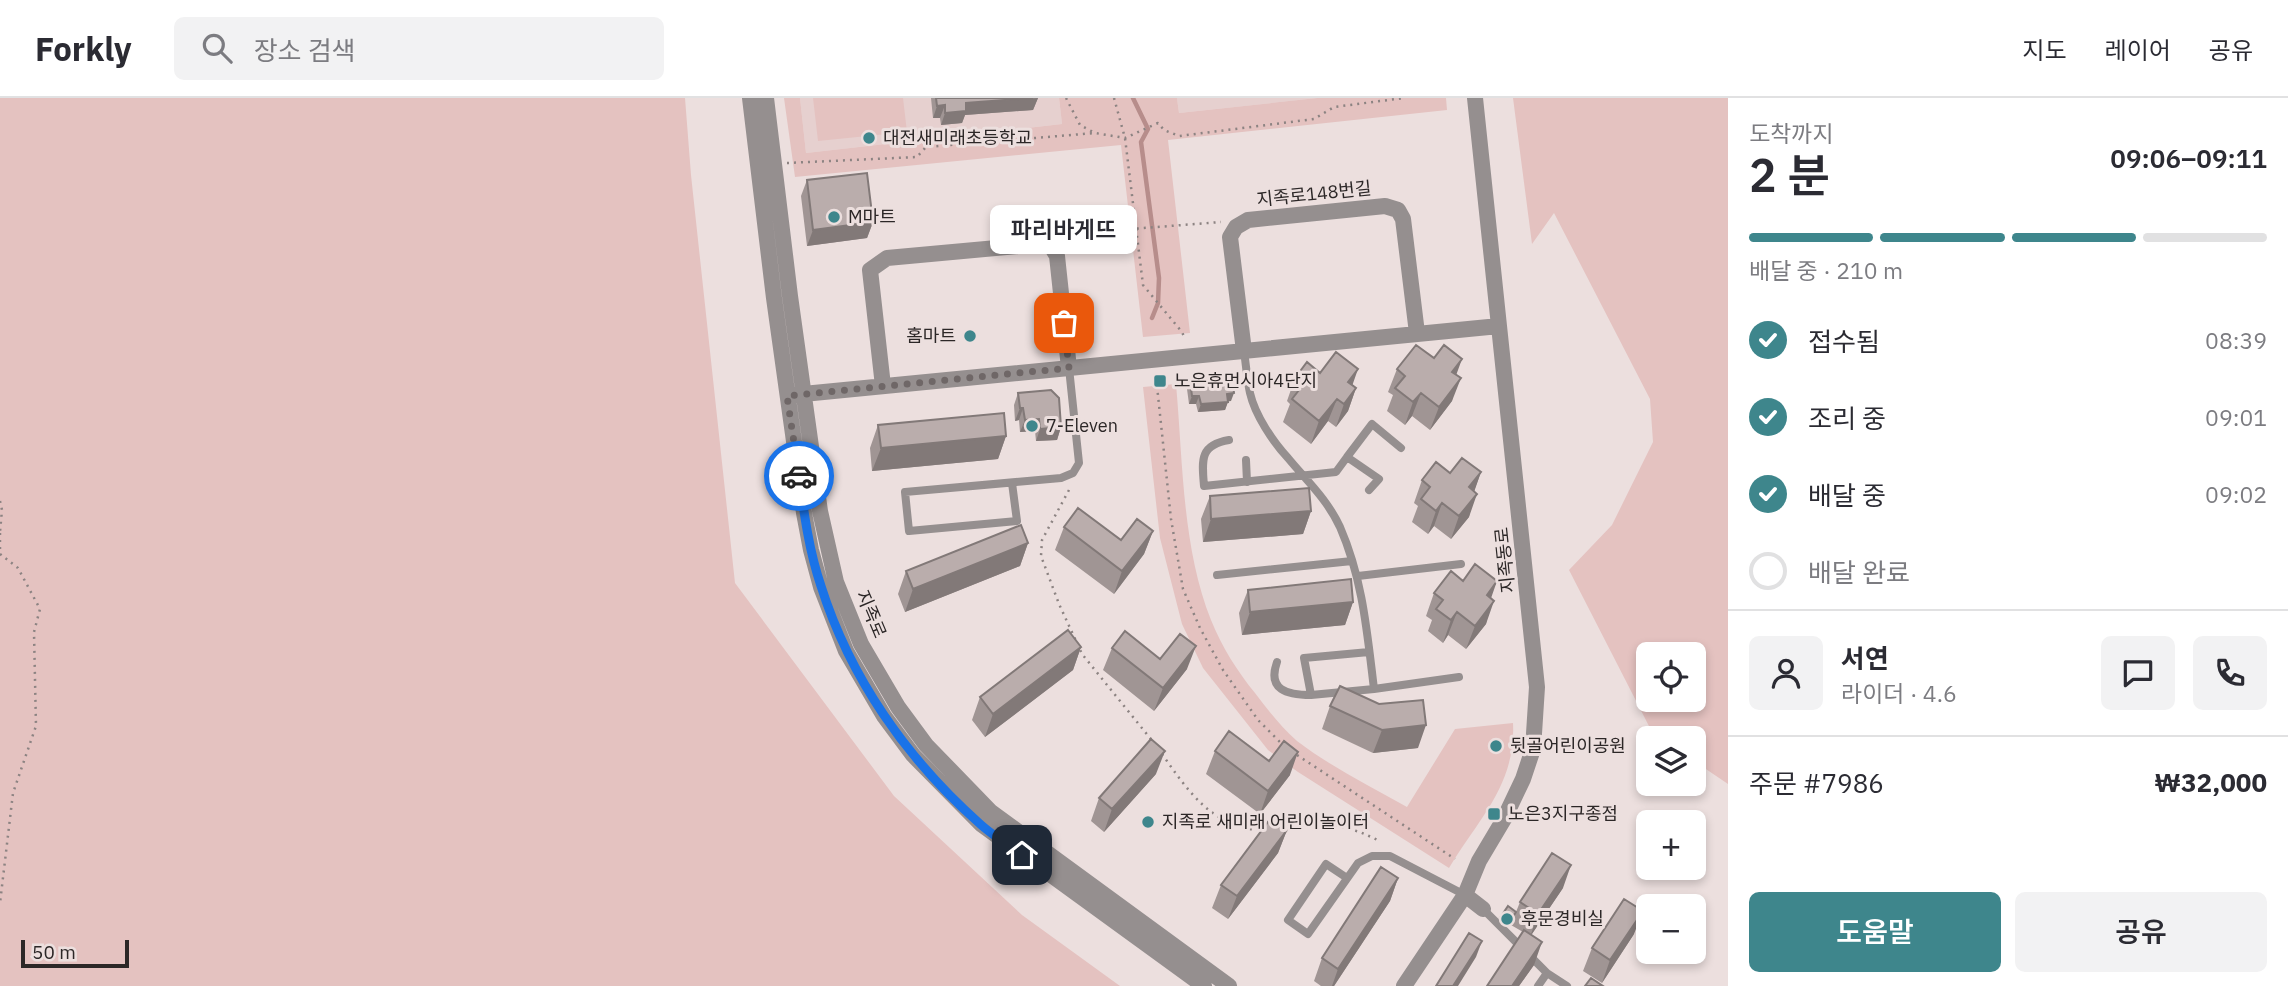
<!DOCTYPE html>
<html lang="ko">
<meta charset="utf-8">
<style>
:root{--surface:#fff;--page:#f2f2f3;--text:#2b2b33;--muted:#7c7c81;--line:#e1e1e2;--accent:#3e868c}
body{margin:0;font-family:"IBM Plex Sans","Noto Sans KR",sans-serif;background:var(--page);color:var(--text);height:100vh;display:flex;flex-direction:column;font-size:26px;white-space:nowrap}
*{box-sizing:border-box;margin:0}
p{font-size:23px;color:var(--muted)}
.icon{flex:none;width:38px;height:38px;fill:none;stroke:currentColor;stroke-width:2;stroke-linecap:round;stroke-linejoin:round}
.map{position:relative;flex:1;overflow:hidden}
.panel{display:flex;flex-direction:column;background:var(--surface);width:560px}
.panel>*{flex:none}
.tools{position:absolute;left:1636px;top:544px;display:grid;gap:14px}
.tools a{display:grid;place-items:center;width:70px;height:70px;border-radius:10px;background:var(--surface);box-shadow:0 4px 10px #0003;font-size:35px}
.scale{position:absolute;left:21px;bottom:18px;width:108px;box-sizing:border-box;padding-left:7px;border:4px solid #2c2727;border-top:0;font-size:19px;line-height:24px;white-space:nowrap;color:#2c2727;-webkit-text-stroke:5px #ecdfde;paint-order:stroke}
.pin{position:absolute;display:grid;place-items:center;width:60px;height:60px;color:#fff;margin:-30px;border-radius:14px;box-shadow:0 4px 10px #0006}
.courier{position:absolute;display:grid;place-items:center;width:70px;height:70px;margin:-35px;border:5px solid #1a73e8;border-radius:50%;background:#fff;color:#222;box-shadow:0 2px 9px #0007}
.bubble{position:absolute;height:49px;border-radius:10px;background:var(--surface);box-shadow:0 4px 10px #0003;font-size:23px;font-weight:600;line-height:49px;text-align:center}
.summary em{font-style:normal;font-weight:600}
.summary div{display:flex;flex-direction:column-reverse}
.summary{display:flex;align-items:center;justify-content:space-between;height:119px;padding:0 21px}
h1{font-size:46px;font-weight:600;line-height:52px}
.bar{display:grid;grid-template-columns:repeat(4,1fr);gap:10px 7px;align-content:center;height:84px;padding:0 21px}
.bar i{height:9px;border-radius:5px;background:var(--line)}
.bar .selected{background:var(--accent)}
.bar p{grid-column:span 4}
.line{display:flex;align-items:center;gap:18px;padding:0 21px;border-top:2px solid var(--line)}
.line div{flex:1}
.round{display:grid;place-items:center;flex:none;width:74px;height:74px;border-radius:10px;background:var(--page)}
ol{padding:0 21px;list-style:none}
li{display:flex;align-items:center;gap:21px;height:77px}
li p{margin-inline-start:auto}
li .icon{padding:7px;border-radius:50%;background:var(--accent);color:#fff;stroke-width:4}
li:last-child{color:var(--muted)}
li i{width:38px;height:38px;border:4px solid var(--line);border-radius:50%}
.primary-button{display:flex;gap:14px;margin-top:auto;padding:14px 21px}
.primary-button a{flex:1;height:80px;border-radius:10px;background:var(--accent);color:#fff;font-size:28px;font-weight:600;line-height:80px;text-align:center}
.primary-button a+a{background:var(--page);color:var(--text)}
header{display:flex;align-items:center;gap:42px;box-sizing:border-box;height:98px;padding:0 35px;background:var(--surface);border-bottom:2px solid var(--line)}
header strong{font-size:33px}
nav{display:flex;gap:38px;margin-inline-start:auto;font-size:24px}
.search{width:490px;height:63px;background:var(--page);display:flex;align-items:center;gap:18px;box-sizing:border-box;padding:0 24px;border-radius:10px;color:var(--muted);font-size:26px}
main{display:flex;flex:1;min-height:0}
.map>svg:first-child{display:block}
</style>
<header>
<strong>Forkly</strong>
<div class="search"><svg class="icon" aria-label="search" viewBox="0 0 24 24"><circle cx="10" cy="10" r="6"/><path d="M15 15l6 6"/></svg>장소 검색</div>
<nav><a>지도</a><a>레이어</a><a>공유</a></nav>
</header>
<main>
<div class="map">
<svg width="1728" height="888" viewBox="0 0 1728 888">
<rect width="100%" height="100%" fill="#ecdfde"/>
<path fill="#e6d0cf" d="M800 0H1059L1062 26 806 55Z
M1177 0H1317L1179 15Z"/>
<path fill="#e4c2c0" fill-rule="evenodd" d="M0 0H685L691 77 735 485 894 698 1022 817 1120 888H0Z
M784 0H800L806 55 1062 26 1059 0H1177L1179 15 1317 0H1446L1447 12 1168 42 1190 235 1143 239 1121 47 795 79Z
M813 0H903L907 34 818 43Z
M1513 0H1728V686L1694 663V640H1661L1652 634 1569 472 1612 427 1653 344 1650 301 1554 115 1532 146ZM1648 556H1694V602H1648Z
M1176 286C1183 364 1182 449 1211 522 1222 549 1237 573 1255 595 1268 612 1281 629 1297 643 1331 669 1370 688 1407 709L1455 631 1513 625C1516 687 1479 720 1449 770L1298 674 1268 652 1203 570 1182 526 1160 440 1143 289Z"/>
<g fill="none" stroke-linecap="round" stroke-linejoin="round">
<path stroke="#b78d8b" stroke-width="4.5" d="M1133 0 1148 31 1141 44 1159 180 1158 205 1152 220"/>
<path stroke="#8c8382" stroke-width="2.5" stroke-dasharray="2 5" stroke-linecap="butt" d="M1066 0 1080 27 1093 34
M1114 0 1125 40 1143 187 1182 234 1185 241
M787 65 917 59 926 49 1095 35 1125 40 1158 25 1164 32 1179 38 1314 21 1334 9 1404 0
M1067 136 1221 124
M1157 288 1171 421 1183 491 1200 530 1223 572 1258 622 1283 647
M1069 392 1042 442 1041 458 1059 506 1082 556 1154 645
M0 403 2 412 0 434
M0 435V456L18 470 40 511 34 534 36 628 13 695 0 805
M1162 656C1188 693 1214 732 1264 732
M1297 657 1455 761
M1280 727 1318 722 1360 734 1380 743"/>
<path stroke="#958f8f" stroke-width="8" d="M1244 253C1246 267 1247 281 1250 295 1255 317 1273 344 1288 360 1307 383 1327 401 1340 429 1363 482 1367 534 1374 591
M1229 342C1199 347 1202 363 1204 388L1336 374 1347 359
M1246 362 1247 384
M1012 385 1017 423 909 433 905 394 1061 380 1073 375 1079 365 1069 270
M1369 392 1379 381 1347 359 1372 326 1401 350
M1217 477 1352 463
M1358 478 1461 466
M1369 554 1304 560 1311 597 1374 591 1459 579
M1277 564C1267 592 1287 597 1311 597
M1347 780 1326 766 1288 822 1308 836 1358 765 1372 758H1390L1465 797
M1483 811 1547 875 1567 888
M1538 888 1547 875"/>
<path stroke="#958f8f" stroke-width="16" d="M750 0 774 200 804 415 811 452 821 489 846 553 884 618 913 657 981 726 1204 888
M766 0 790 198 820 413 836 484 861 546 898 609 926 647 991 714 1229 888
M1244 253 1230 139 1236 129 1248 122 1385 108 1398 112 1403 121 1417 235
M883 288 870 172 887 160 1041 146 1051 148 1057 158 1069 270
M793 297 1499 228
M1465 797 1483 811
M1404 888 1465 797 1479 763 1504 721 1523 681 1533 651 1537 589 1475 0"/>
</g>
<path fill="#a09594" d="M931 0H1038L1033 12 965 17 962 25 941 27 940 20H933Z
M807 82 873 124 867 140 807 148 801 98Z
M1397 271 1456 277 1452 303 1430 332 1412 318 1405 327 1387 313 1393 297 1388 294Z
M1295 280 1352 287 1356 290 1348 313 1336 329 1328 323 1311 346 1283 324 1290 306 1287 303Z
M1190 283 1231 303H1228L1225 312 1198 314 1196 306H1189L1187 291Z
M1018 295 1061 329 1057 342 1036 343 1035 333 1020 334 1019 322 1015 323 1014 307Z
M878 327 1006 338 998 361 872 373 870 350Z
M1481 374 1474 393 1469 419 1451 441 1434 428 1428 436 1412 424 1418 408 1414 405 1422 382 1450 375Z
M1210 398 1311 413 1303 436 1203 444 1201 421Z
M1064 429 1121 442 1153 433 1144 456 1114 496 1055 452Z
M1028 445 1020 468 905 514 898 496 906 473Z
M1463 483 1491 501 1486 526 1466 551 1448 537 1443 545 1428 533 1432 522 1426 518 1434 495Z
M1248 492 1353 504 1345 527 1242 537 1239 515Z
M1081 549 1073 572 985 639 972 622 980 599Z
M1112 550 1160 561 1187 571 1154 613 1103 572Z
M1340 588 1418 650 1373 655 1322 631 1330 608Z
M1215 653 1269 663 1290 677 1260 716 1206 676Z
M1156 676 1104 734 1091 723 1099 700Z
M1287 732 1278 755 1228 821 1212 810 1221 787Z
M1398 780 1390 803 1334 888H1321L1314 883 1322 860Z
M1563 790 1531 837 1534 867 1519 888H1487L1523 834 1511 827 1514 820 1508 829 1499 824 1500 820 1516 814 1520 804Z
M1634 836 1602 885 1583 873 1592 850Z"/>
<path fill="#827978" d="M1038 0 1033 12 965 17 962 25 941 27 945 15 966 5Z
M945 7 940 20H933L937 8Z
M873 124 867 140 807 148 813 132Z
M1462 261 1454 283 1452 274Z
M1358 271 1350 294 1348 284Z
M1461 280 1452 303 1430 332 1439 309Z
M1356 290 1348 313 1336 329 1344 306Z
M1234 295 1231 303 1224 304 1227 296Z
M1421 295 1412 318 1405 327 1413 304Z
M1192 298H1199L1196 306H1189Z
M1337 301 1328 323 1311 346 1319 323Z
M1228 304 1225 312 1198 314 1201 306Z
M1020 310H1023L1019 322 1015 323Z
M1039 321 1035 333 1020 334 1025 322Z
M1061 329 1057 342 1036 343 1040 331Z
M1006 338 998 361 872 373 881 350Z
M1481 374 1473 397 1469 389Z
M1477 396 1469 419 1451 441 1459 418Z
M1442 405 1434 428 1428 436 1436 413Z
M1311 413 1303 436 1203 444 1211 421Z
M1153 433 1144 456 1114 496 1122 473Z
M1028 445 1020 468 905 514 913 491Z
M1497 483 1489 506 1487 497Z
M1494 503 1486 526 1466 551 1475 528Z
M1353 504 1345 527 1242 537 1250 514Z
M1457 514 1448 537 1443 545 1451 522Z
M1196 548 1187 571 1154 613 1163 590Z
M1081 549 1073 572 985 639 993 616Z
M1426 627 1418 650 1373 655 1382 632Z
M1165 653 1156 676 1104 734 1112 711Z
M1298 654 1290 677 1260 716 1268 693Z
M1287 732 1278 755 1228 821 1237 798Z
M1571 767 1563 790 1530 839 1538 816Z
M1398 780 1390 803 1334 888H1332L1338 871Z
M1643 813 1634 836 1602 885 1610 862Z
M1482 843 1476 859 1458 888H1453Z
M1542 844 1534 867 1519 888H1512Z"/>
<path fill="#baadac" stroke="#827978" stroke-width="2" d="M936 0H1033L966 5V13L945 15V7L937 8Z
M867 75 873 124 813 132 807 82Z
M1416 247 1434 260 1444 247 1462 261 1452 274 1461 280 1439 309 1421 295 1413 304 1395 290 1405 278 1397 271Z
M1336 254 1358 271 1348 284 1356 290 1344 306 1337 301 1319 323 1292 301 1303 287 1295 280 1307 264 1320 275Z
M1232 278 1234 295 1227 296 1228 304 1201 306 1199 298H1192L1190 283Z
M1051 292 1059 300 1061 329 1040 331 1039 321 1025 322 1023 310H1020L1018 295Z
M1004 315 1006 338 881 350 878 327Z
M1462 360 1481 374 1469 389 1477 396 1459 418 1442 405 1436 413 1421 401 1430 389 1422 382 1436 364 1450 375Z
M1309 390 1311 413 1211 421 1210 398Z
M1078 410 1121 442 1137 421 1153 433 1122 473 1064 429Z
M1021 427 1028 445 913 491 906 473Z
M1475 466 1497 483 1487 497 1494 503 1475 528 1457 514 1451 522 1436 511 1443 502 1434 495 1451 473 1463 483Z
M1351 481 1353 504 1250 514 1248 492Z
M1068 532 1081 549 993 616 980 599Z
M1125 533 1160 561 1180 536 1196 548 1163 590 1112 550Z
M1340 588 1379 606 1423 602 1426 627 1382 632 1330 608Z
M1229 633 1269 663 1284 643 1298 654 1268 693 1215 653Z
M1151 641 1165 653 1112 711 1099 700Z
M1271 720 1287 732 1237 798 1221 787Z
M1552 755 1571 767 1538 816 1520 804Z
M1381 769 1398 780 1338 871 1322 860Z
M1624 801 1643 813 1610 862 1592 850Z
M1508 808 1516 814 1509 825 1500 820Z
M1524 832 1542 844 1512 888H1487Z
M1469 835 1482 843 1453 888H1436Z
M1591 880 1603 888H1585Z"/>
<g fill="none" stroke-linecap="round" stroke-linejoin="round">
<path stroke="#6f6767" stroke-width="7" stroke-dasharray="0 12.6" d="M799 378 787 298 1069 270 1064 225"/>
<path stroke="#1a73e8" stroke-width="9" d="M799 378C804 415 809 453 821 488 850 580 907 661 979 725 992 737 1008 747 1022 757"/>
</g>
<g fill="#3e868c" stroke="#ecdfde" stroke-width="2.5">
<circle cx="869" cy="40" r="7"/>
<circle cx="834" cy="119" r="7"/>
<circle cx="970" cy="238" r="7"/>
<rect x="1153" y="276" width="14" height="14" rx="3.5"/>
<circle cx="1032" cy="328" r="7"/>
<circle cx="1496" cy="648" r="7"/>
<rect x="1487" y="709" width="14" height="14" rx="3.5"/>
<circle cx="1148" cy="724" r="7"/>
<circle cx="1507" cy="821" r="7"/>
</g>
<g text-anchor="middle" stroke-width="6" stroke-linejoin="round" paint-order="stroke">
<g font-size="18" fill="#2c2727" stroke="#ecdfde" text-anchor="start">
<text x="883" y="46">대전새미래초등학교</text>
<text x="848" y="125">M마트</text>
<text x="956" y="244" text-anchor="end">홈마트</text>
<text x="1174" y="289">노은휴먼시아4단지</text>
<text x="1046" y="334">7-Eleven</text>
<text x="1510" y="654">뒷골어린이공원</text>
<text x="1508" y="722">노은3지구종점</text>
<text x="1162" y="730">지족로 새미래 어린이놀이터</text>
<text x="1521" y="827">후문경비실</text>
</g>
<g font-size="18" fill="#2c2727" stroke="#ecdfde">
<text transform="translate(1314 96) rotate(-6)" y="6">지족로148번길</text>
<text transform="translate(1505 462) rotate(-96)" y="6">지족동로</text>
<text transform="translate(871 516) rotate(67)" y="6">지족로</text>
</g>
</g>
</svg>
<div class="tools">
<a><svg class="icon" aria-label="locate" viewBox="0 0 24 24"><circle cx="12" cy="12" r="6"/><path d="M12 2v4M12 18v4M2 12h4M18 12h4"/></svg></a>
<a><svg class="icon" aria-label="layers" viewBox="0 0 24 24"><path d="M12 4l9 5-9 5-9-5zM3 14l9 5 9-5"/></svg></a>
<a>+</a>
<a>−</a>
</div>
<div class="scale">50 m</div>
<div class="pin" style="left:1064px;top:225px;background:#ea580c"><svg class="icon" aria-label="bag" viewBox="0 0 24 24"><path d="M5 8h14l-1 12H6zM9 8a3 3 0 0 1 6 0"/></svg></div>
<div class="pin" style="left:1022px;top:757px;background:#1f2937"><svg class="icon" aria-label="home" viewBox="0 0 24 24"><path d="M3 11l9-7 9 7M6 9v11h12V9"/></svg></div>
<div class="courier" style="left:799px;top:378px"><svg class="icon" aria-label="car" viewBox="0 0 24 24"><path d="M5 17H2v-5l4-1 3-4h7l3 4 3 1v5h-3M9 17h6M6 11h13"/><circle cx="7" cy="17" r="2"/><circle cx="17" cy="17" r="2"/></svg></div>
<div class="bubble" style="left:990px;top:107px;width:147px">파리바게뜨</div>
</div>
<section class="panel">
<div class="summary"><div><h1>2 분</h1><p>도착까지</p></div><em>09:06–09:11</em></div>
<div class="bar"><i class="selected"></i><i class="selected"></i><i class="selected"></i><i></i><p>배달 중 · 210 m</p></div>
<ol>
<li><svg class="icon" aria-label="check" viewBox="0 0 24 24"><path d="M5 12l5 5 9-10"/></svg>접수됨<p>08:39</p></li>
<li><svg class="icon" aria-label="check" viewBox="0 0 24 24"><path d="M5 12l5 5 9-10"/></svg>조리 중<p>09:01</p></li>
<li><svg class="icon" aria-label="check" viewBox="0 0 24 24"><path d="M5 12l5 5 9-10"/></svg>배달 중<p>09:02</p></li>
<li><i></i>배달 완료</li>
</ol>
<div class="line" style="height:126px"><a class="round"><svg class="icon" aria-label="person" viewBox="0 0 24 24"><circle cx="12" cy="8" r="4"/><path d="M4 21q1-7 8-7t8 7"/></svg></a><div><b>서연</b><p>라이더 · 4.6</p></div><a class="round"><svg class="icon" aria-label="chat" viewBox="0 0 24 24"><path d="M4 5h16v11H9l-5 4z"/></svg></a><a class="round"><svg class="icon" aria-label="phone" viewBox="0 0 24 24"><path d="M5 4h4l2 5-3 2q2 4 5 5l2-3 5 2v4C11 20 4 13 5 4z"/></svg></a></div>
<div class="line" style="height:91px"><div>주문 #7986</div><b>₩32,000</b></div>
<div class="primary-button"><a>도움말</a><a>공유</a></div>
</section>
</main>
